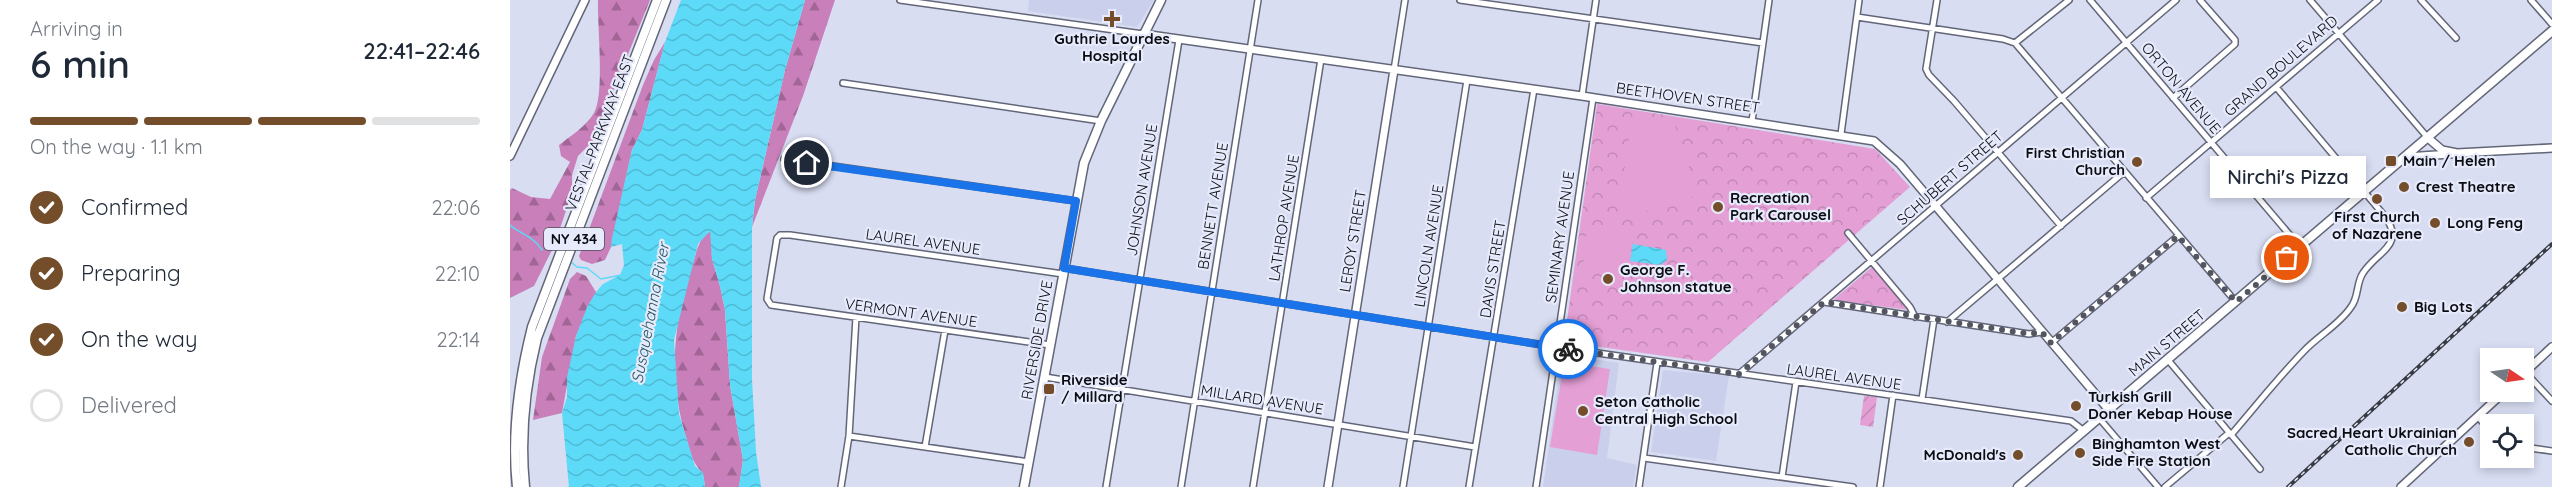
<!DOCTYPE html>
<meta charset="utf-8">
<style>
:root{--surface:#fff;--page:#f2f2f3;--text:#1f2937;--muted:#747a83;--line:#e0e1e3;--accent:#744e2a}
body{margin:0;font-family:Quicksand,sans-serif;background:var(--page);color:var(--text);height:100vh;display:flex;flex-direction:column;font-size:22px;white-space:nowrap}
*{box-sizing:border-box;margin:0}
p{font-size:20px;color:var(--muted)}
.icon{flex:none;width:33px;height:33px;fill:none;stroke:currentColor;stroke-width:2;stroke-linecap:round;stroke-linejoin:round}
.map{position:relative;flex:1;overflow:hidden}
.sheet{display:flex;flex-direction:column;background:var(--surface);width:510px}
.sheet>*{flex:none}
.needle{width:39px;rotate:103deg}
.tools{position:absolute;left:1970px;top:348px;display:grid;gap:12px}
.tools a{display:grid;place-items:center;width:54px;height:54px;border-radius:0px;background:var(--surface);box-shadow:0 3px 9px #0003;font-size:30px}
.pin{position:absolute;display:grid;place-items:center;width:51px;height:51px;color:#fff;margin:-26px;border:3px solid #fff;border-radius:50%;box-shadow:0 2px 6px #0007}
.courier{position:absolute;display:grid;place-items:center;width:60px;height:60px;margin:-30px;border:4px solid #1a73e8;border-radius:50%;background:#fff;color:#222;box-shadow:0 2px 8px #0007}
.bubble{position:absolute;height:42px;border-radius:0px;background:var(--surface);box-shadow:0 3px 9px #0003;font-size:20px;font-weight:600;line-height:42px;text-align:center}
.overview em{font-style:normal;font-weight:600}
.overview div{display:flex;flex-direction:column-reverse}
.overview{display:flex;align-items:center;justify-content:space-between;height:102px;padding:0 30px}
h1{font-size:39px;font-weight:600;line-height:45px}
.bar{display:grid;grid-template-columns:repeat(4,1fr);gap:9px 6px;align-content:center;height:72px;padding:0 30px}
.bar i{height:8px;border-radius:4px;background:var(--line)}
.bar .selected{background:var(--accent)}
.bar p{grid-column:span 4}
ol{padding:0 30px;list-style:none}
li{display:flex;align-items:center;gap:18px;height:66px}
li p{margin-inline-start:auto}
li .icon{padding:6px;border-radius:50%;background:var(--accent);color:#fff;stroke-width:4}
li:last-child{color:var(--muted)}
li i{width:33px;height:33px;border:3px solid var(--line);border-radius:50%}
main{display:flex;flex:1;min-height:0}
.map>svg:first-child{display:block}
</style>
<main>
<section class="sheet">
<div class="overview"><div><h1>6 min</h1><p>Arriving in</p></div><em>22:41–22:46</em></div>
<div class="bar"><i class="selected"></i><i class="selected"></i><i class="selected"></i><i></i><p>On the way · 1.1 km</p></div>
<ol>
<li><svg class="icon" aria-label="check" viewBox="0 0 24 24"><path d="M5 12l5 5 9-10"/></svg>Confirmed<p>22:06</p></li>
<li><svg class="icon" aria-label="check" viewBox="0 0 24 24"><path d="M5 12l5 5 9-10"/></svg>Preparing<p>22:10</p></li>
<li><svg class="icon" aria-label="check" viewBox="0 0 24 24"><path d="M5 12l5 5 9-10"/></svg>On the way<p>22:14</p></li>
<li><i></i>Delivered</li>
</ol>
</section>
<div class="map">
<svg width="2042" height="487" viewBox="0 0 2042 487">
<defs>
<pattern id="forest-firs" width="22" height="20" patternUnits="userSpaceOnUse" patternTransform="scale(1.5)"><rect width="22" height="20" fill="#c97fba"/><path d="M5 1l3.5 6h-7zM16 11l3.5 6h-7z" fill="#a16696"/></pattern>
<pattern id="park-crowns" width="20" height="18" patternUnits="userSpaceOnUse" patternTransform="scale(1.5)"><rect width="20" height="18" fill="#e49fd5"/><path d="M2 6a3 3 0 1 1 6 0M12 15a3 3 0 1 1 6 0" fill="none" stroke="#c288b6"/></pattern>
<pattern id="garden-furrows" width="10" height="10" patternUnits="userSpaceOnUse" patternTransform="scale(1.5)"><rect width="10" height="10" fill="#e49fd5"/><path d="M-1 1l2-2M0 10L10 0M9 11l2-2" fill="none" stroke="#c288b6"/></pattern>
<pattern id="water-waves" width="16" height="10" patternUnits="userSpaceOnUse" patternTransform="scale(1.5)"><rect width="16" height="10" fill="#5cdaf7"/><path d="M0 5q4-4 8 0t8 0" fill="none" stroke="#4fbad3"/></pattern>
</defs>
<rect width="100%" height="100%" fill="#d8ddf2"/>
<path fill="#cad0ec" d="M519 0H644L627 27 518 11Z
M1052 354 1109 363 1097 458 1127 465 1123 487H1033Z
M1153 370 1219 376 1206 461 1141 452Z"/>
<path fill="url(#forest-firs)" d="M88 0H140L83 141 68 156 62 175V193L44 246 24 286 0 298V190L2 188 21 197 40 199 60 162 51 156 49 145C62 135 76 126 84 113 95 94 87 25 88 0Z
M295 0H325L293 96 242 227 245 200 275 70Z
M155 42 132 130 122 150 101 247 95 260 82 264 71 260 69 256 133 85 144 60Z
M201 231 202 259 210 286 215 310 220 385 233 460 229 487H195L193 473C182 463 180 451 176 437 158 378 163 323 182 266 187 253 187 239 201 231Z
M67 272 76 276 86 292 66 336 52 413 23 420 32 357 60 279Z"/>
<path fill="url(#park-crowns)" d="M1087 104 1365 149 1400 187 1198 362 1054 342Z
M1362 267 1399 310 1323 300Z"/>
<path fill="url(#garden-furrows)" d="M1354 396 1367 397 1363 427 1350 425Z"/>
<path fill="#e49fd5" d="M1122 116 1164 123 1182 176 1185 194 1175 204 1108 216Z
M1080 227 1124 234 1118 273 1073 266 1077 228Z
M1054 362 1100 369 1087 455 1040 447Z"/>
<path fill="url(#water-waves)" d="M171 0H295L275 70 245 200 242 227V379L246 452 251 487H229L233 460 220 385 215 310 210 286 202 259 200 231 188 244 164 340 169 414 185 466 193 473 195 487H59L52 413 57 397V377L66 336 77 307 86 292 93 284 110 275 114 265 112 244 101 247 102 238 122 150 132 130 155 42Z
M1123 244 1156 250 1157 260 1150 265 1120 261Z"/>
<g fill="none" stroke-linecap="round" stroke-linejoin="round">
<path stroke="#5cdaf7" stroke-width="1.5" d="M0 225C12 235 23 236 32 250
M61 262 67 267 77 268 91 279 111 275"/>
<defs>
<path id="street" d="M390 0 633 34
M950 0 1253 43
M1427 0 1416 69 1419 75 1444 101 1551 226
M1580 0 1790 247
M1800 0 1918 138
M1911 0 1946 38
M2021 0 2042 24
M1347 17 1493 39 1505 43 1726 302
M1505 43 1559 0
M884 70 895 0
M333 83 591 121
M1072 96 1086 0
M1663 98 1725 44V40L1690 0
M1242 121 1259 0
M1331 134 1349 0
M274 159 566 201
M1636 198 1868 0
M1338 233 1400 307 1405 317
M554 268 1046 347 1561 421 1574 431
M1314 302 1519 334 1532 332
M1437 322 1614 172
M1541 343 1668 236
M540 345 261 305 257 299 267 238 270 235H280L553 274
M1658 360 1750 469
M2015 372 2042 401
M1229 374 1666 0
M535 377 965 447
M1412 399 1424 319
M1967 416 1980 430
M1589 418 1648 487
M1721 435C1745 407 1768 378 1794 351 1808 336 1830 324 1841 307 1849 297 1846 283 1853 273 1867 251 1898 245 1873 214L1766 87
M339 436 519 462
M415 447 435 330
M2013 447 2042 451
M1134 458 1343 487
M1272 477 1286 382
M331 487 339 436 346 317
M596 487 669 40
M671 487 748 0
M743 487 811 59
M893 487 957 80
M959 487 1024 89
M1026 487 1083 98
M1129 487 1147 363
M1370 487 1383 395
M1655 487 1719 433"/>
<path id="secondary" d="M633 34 1072 96 1364 141 1390 164 1599 410
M1918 138 1932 150 1947 153 2042 148
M0 156 75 0
M1896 157 1941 154
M2013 374 2042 347
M818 487 884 70
M1891 487 1994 392"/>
<path id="primary" d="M7 487C1 433 9 379 22 327L147 0
M15 487C10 437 15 387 27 338L156 0
M514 487 574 163 591 121 651 0
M1508 487 2042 31"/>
</defs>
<use href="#street" stroke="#626678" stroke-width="8"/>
<use href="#secondary" stroke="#626678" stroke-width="10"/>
<use href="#primary" stroke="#626678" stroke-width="11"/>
<use href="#street" stroke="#fff" stroke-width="5"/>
<use href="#secondary" stroke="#fff" stroke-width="7"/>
<use href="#primary" stroke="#fff" stroke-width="8"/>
<defs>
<path id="rail" d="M1778 487 2042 244"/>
</defs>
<use href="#rail" stroke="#383b44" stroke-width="4"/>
<use href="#rail" stroke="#e6eafb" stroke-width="1.5" stroke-dasharray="4.5" stroke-linecap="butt"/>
</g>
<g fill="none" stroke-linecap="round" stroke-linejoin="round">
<path stroke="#535661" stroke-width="6" stroke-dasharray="0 10.8" d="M1058 349 1229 374 1314 302 1519 334 1532 332 1541 343 1668 236 1726 302 1777 258"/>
<path stroke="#1a73e8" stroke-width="8" d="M297 163 566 201 554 268 1058 349"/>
</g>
<g fill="#744e2a" stroke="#e6eafb" stroke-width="2">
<path d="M599 10h6v6h6v6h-6v6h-6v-6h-6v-6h6z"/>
<rect x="1875" y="155" width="12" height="12" rx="3"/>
<circle cx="1627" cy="162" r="6"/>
<circle cx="1894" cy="187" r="6"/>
<circle cx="1867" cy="199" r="6"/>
<circle cx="1208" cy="207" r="6"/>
<circle cx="1925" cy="223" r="6"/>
<circle cx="1098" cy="279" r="6"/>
<circle cx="1892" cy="307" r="6"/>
<rect x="533" y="383" width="12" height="12" rx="3"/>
<circle cx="1566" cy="406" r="6"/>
<circle cx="1073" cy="411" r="6"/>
<circle cx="1959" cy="442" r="6"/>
<circle cx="1570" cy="453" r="6"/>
<circle cx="1508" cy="455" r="6"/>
</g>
<g text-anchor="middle" stroke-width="4.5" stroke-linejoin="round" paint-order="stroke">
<rect fill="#e6eafb" stroke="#4d4f59" stroke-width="1.5" x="34" y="228" width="60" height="22" rx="4.5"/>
<g font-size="14" font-weight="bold" fill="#0b0d13">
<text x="64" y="244">NY 434</text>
</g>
<g font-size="15" font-weight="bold" fill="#0b0d13" stroke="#e6eafb" text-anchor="start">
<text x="602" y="44" text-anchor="middle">Guthrie Lourdes<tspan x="602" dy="17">Hospital</tspan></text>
<text x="1615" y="158" text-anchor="end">First Christian<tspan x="1615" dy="17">Church</tspan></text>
<text x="1893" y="166">Main / Helen</text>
<text x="1906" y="192">Crest Theatre</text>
<text x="1220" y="203">Recreation<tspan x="1220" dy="17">Park Carousel</tspan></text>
<text x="1867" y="222" text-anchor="middle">First Church<tspan x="1867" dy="17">of Nazarene</tspan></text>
<text x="1937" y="228">Long Feng</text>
<text x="1110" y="275">George F.<tspan x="1110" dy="17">Johnson statue</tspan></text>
<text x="1904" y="312">Big Lots</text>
<text x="551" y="385">Riverside<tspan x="551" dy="17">/ Millard</tspan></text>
<text x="1578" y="402">Turkish Grill<tspan x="1578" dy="17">Doner Kebap House</tspan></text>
<text x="1085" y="407">Seton Catholic<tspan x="1085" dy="17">Central High School</tspan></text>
<text x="1947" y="438" text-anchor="end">Sacred Heart Ukrainian<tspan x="1947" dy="17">Catholic Church</tspan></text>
<text x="1582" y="449">Binghamton West<tspan x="1582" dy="17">Side Fire Station</tspan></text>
<text x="1496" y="460" text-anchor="end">McDonald's</text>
</g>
<g font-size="15" fill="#0b0d13" stroke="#e6eafb">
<text transform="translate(1771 66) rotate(-41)" y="5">GRAND BOULEVARD</text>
<text transform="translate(1671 88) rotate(50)" y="5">ORTON AVENUE</text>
<text transform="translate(1178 98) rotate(8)" y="5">BEETHOVEN STREET</text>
<text transform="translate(90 133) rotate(-69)" y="5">VESTAL PARKWAY EAST</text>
<text transform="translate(1440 178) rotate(-41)" y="5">SCHUBERT STREET</text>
<text transform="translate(632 190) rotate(-81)" y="5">JOHNSON AVENUE</text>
<text transform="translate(703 206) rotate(-81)" y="5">BENNETT AVENUE</text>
<text transform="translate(774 218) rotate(-81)" y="5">LATHROP AVENUE</text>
<text transform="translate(1050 237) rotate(-82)" y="5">SEMINARY AVENUE</text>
<text transform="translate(843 241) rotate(-81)" y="5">LEROY STREET</text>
<text transform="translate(413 242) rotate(8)" y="5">LAUREL AVENUE</text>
<text transform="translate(919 246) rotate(-81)" y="5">LINCOLN AVENUE</text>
<text transform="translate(983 269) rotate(-81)" y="5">DAVIS STREET</text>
<text transform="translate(401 313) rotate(8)" y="5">VERMONT AVENUE</text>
<text transform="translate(527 340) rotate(-80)" y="5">RIVERSIDE DRIVE</text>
<text transform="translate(1657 343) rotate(-40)" y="5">MAIN STREET</text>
<text transform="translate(1334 377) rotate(8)" y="5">LAUREL AVENUE</text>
<text transform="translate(752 400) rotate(9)" y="5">MILLARD AVENUE</text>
</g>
<g font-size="16" font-style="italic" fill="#215662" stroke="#e6eafb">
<text transform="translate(140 313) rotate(-79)" y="6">Susquehanna River</text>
</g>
</g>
</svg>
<div class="tools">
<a><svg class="needle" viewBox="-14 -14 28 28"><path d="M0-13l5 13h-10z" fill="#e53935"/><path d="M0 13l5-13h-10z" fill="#747a83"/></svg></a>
<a><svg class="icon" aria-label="locate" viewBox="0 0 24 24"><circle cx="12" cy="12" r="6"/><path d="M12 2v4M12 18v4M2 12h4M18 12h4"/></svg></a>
</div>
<div class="pin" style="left:1777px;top:258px;background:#ea580c"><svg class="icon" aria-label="bag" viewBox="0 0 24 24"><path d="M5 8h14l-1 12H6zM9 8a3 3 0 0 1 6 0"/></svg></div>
<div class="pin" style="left:297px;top:163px;background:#1f2937"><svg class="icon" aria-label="home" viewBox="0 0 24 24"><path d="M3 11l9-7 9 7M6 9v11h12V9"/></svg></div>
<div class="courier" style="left:1058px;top:349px"><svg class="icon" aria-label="bike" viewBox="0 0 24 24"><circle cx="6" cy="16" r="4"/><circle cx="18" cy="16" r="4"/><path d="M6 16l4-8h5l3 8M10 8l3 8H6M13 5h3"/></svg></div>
<div class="bubble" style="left:1700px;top:156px;width:156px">Nirchi's Pizza</div>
</div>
</main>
